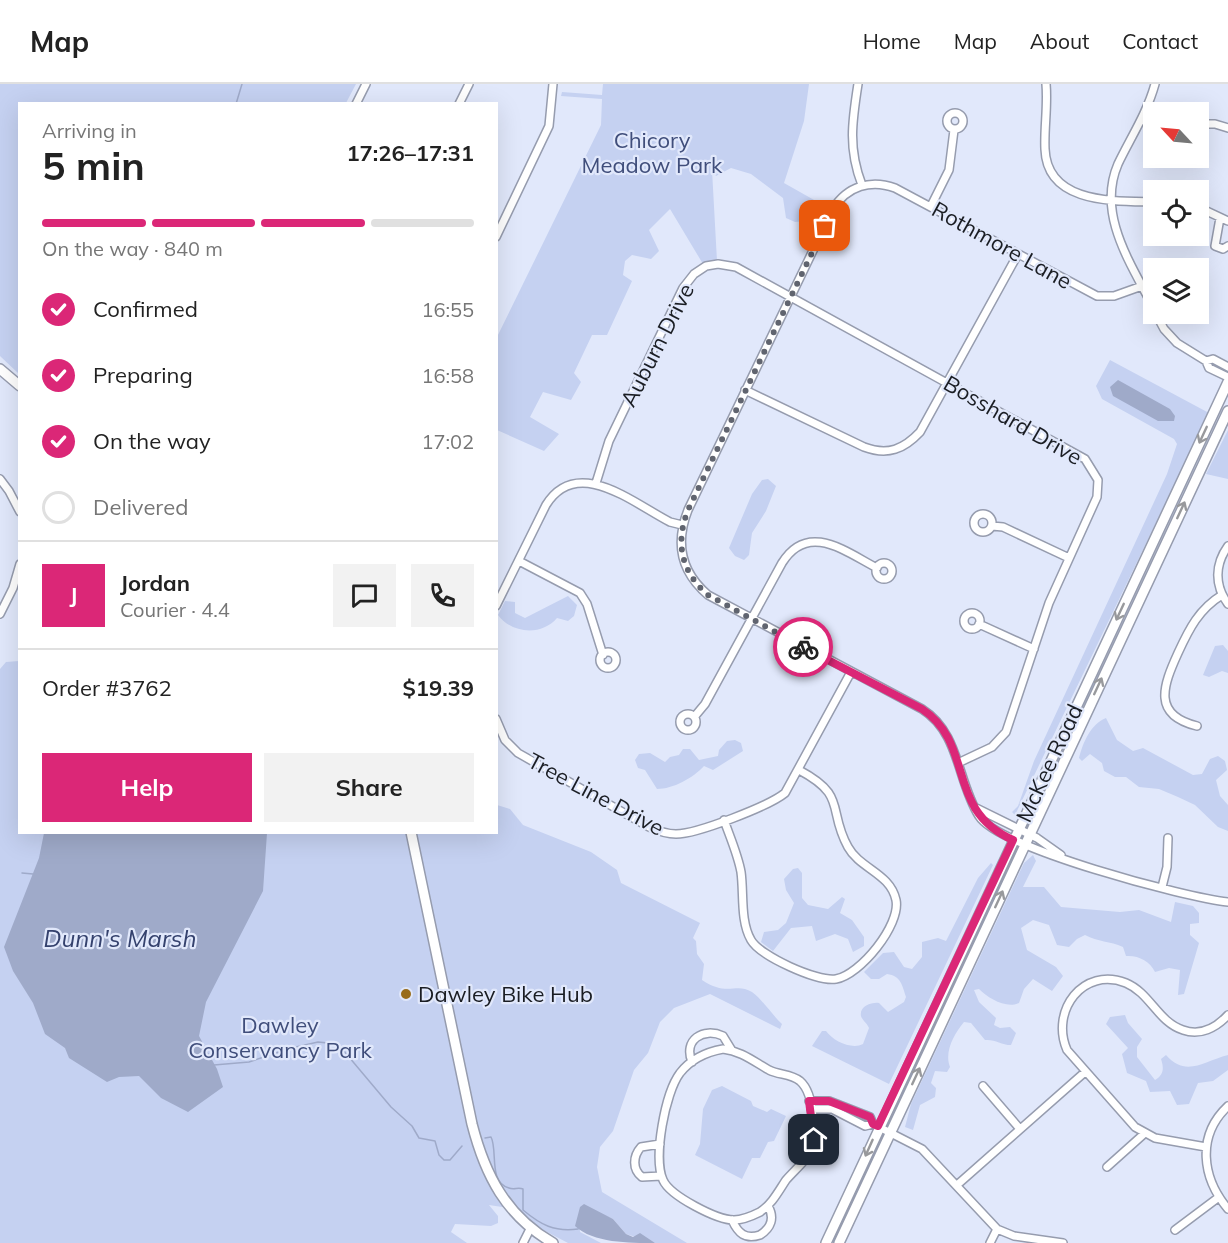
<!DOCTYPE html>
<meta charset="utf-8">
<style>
:root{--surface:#fff;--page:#f2f2f2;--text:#222;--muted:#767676;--line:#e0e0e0;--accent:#db2777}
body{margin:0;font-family:Mulish,sans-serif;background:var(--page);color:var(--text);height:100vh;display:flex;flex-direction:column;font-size:22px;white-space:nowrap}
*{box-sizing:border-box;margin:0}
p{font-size:20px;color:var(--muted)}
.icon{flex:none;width:33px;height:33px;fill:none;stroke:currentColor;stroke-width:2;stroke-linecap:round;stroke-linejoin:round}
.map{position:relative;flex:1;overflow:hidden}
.drawer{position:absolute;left:18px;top:18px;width:480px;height:732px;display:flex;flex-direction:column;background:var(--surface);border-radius:0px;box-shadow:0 6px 24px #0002}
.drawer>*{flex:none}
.needle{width:39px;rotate:296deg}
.buttons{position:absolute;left:1143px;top:18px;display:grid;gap:12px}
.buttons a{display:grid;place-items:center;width:66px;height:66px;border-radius:0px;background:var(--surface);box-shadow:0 6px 24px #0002;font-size:30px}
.pin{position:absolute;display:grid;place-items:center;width:51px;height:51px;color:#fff;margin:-26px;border-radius:12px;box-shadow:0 3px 9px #0006}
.courier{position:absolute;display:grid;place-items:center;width:60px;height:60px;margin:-30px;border:4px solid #db2777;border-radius:50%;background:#fff;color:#222;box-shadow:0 2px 8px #0007}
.overview em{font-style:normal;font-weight:700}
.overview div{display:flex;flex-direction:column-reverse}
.overview{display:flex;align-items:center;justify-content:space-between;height:102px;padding:0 24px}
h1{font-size:39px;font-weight:700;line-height:45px}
.bar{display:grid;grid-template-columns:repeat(4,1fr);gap:9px 6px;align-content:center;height:72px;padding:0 24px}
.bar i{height:8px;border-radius:4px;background:var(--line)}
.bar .current{background:var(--accent)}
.bar p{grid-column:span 4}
.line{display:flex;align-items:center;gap:15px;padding:0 24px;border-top:2px solid var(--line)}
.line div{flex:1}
.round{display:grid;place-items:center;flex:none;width:63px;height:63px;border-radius:0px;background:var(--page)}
ol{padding:0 24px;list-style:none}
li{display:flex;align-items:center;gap:18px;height:66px}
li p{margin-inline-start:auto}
li .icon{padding:6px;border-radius:50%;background:var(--accent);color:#fff;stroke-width:4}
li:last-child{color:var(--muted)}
li i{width:33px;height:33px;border:3px solid var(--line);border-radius:50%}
.button{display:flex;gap:12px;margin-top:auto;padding:12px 24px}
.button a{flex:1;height:69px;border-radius:0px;background:var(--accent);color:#fff;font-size:24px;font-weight:700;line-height:69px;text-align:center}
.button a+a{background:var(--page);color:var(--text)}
header{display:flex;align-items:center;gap:36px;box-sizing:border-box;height:84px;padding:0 30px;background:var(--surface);border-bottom:2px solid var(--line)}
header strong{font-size:28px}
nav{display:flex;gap:33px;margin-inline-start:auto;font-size:21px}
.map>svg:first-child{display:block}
</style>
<header>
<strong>Map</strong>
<nav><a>Home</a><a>Map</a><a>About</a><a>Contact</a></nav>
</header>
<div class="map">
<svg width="1228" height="1159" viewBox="0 0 1228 1159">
<rect width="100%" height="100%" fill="#e1e8fb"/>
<path fill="#c5d1f1" d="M0 0H356L346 19 20 20 19 290 0 272Z
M603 0H809L804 37 784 99 823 121 815 136 795 138 786 134 783 114 751 90 731 84 716 92 712 86 717 177 703 180 670 125 649 146 659 167 651 175 632 171 625 177 623 191 632 197 607 251H592L574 289 581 298 571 316 543 308 530 333 559 350 544 367 497 346 496 255 601 41 602 15 561 12 562 8 602 11Z
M1110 276 1209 329 1015 731 1012 728 1018 722 1034 677 1167 390 1177 360 1174 355 1102 315 1096 302Z
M1228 346V395L1206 390Z
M768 395 776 402 766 427 752 449 749 471 744 476 735 472 729 464 752 410 762 396Z
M568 512 577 521 574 532 568 537 557 534C542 552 512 550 498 531L505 517 515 518V529L525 534Z
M1223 561 1228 567V589L1222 587 1209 593 1203 591 1215 562Z
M19 577 20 748H496L497 721 510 725 523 741 591 768 617 786 621 799 700 839 693 854 696 857 697 870 704 880 702 896C727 913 736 898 752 908 763 916 772 931 782 940L780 945 710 910 674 924 660 938 648 969 634 986 613 1047 600 1063 597 1083 602 1108 687 1159H655L626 1150 613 1135 599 1129 579 1128 580 1148 601 1159H568L532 1140 510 1116 502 1123 489 1121 498 1132V1139L491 1142 455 1140 451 1148 467 1159H0V585L6 578Z
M1106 634 1117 656 1133 667 1143 664 1193 691 1202 690 1210 675 1218 672 1225 677 1227 686 1216 696 1220 712 1228 721V747L1218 743 1195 721 1178 713 1159 705 1139 703 1126 693H1115L1104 687 1102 679 1090 670 1082 677 1079 674C1083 658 1091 640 1106 634Z
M735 656 741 659 743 667 713 686 704 682C693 694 673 705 657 705L645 686 638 684 635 676 639 670 650 669 665 678 670 673 679 671 683 665H690L699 676 718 672 719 666 727 657Z
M1033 771 1036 777 1023 803H1044L1061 823 1120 828 1139 826 1171 838 1175 818 1193 822 1199 829V839L1190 840V851L1199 859 1184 910 1178 911 1180 886 1169 884 1155 888C1150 877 1138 871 1126 872L1123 863C1110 857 1098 858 1085 851L1077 855 1069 863 1057 861 1049 841 1033 836 1021 844 1027 866 1056 883 1063 892 1052 907 1033 895 1024 905 1019 919C1006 925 988 914 979 905L974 906 979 918 996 934 994 941 1000 944 1010 943 1016 949 1011 961C1001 961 995 955 985 956L971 939 964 938C954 950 944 968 950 983L947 988 935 987 931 999 936 1004 935 1013 920 1021 913 1046 905 1043 911 1020 1024 779Z
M991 779 993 781 889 1000 812 962 822 947H826C833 957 852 966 863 960L869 944C867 939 862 936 861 932 859 922 872 918 879 919L888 928 904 918 906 913C902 901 901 892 887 890L879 895H871L864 888 883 869 894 868 904 883 912 885 922 873V858L938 854 946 857 978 794Z
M798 784 802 789V814L808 821 828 825 842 813 845 815 840 829 852 836 864 853V862L853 868 848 855 835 850 816 857 812 842 791 844 773 867 761 858 764 848 778 846 786 839 794 819 786 806 784 795 793 785Z
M1125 931 1128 939 1142 955 1137 963V973L1155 996C1164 991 1164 984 1161 975L1166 971C1186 994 1204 977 1228 971V986L1213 997 1198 999 1189 1020 1177 1021 1170 1007 1150 1008 1146 997 1127 989 1122 970 1128 964 1106 940 1110 933Z
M722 1002 751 1017 753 1022 767 1028 771 1025 786 1032 774 1057 768 1058 760 1074H752L742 1095 695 1071 700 1060 703 1025 712 1006Z"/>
<path fill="#9faac9" d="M1118 296 1170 325 1175 332 1174 337H1158L1113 312 1110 303Z
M44 749H267L263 807 206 918 199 952 217 985 223 1003 188 1028 161 1014 139 992 119 993 107 998 69 974 65 964 45 950 33 919 13 887 4 863 39 774Z
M584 1120 613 1135 626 1150 633 1153 640 1149 655 1159C629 1159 593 1159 575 1142L580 1123Z"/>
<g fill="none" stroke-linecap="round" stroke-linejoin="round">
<path stroke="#9faac9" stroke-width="1.5" d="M236 20 242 0
M22 789 33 790
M296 963 318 958 338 960 391 1023 412 1042 419 1054 435 1057 439 1071 444 1076H450L462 1062
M214 981 249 978 291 964
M485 1054 491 1053C498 1066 488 1099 509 1104 514 1106 518 1103 523 1105V1126C541 1141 554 1148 578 1145"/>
<defs>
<path id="street" d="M858 0C852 38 848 65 862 101
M1046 0C1048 22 1044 44 1045 65 1047 120 1114 117 1154 118
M356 20 366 0
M459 20 469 0
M947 37a8 8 0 1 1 16 0a8 8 0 1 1-16 0Z
M1142 36 1154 41
M1198 40H1215L1228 44
M931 122 949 86 954 46
M1198 123 1228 137
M1220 134 1215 162 1223 165 1228 162
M496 153 549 42 553 0
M1142 202 1114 212H1097L895 104C871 95 847 102 833 125L688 426C675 459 681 488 708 511L922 625C960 649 957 697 979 732 998 764 1187 814 1228 818
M1154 225C1132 181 1096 131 1118 80 1131 53 1147 29 1155 0
M1156 230 1164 245 1177 259 1206 277 1209 284 1228 293
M1206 277 1213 275 1228 283
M745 306 864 363C888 372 904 365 920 348L1018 170
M0 395 9 407 20 428
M596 399 609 357 683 204 694 190 706 182 718 180 736 183 1085 375 1098 396 1097 413 1049 519 1006 648 992 663 958 679
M974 439a9 9 0 1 1 18 0a9 9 0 1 1-18 0Z
M992 442 1003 443 1069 474
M1228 462C1215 480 1214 501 1228 520
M519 477 580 509 587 520 603 571
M876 487a8 8 0 1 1 16 0a8 8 0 1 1-16 0Z
M496 522 546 421C577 371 633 419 670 438L682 441
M964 537a8 8 0 1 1 16 0a8 8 0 1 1-16 0Z
M0 530 13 504 20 480
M979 540 1034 565
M600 576a8 8 0 1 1 16 0a8 8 0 1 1-16 0Z
M680 638a8 8 0 1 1 16 0a8 8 0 1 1-16 0Z
M695 632 705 620 782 479C808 437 846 468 877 484
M496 635 505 656 518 669 649 743C658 747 666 750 676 750 697 750 769 722 785 709L851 588
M1197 642C1152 631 1163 602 1178 569 1189 545 1199 525 1222 511
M974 723 1037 754 1061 771
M724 736C730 753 738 771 741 788 744 809 740 837 751 856 760 872 817 898 836 895 860 891 901 841 896 816 890 789 860 785 848 763 827 725 848 712 799 686
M1162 803 1167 783 1168 754
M723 965C741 967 753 977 769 986 779 991 791 990 800 997 815 1010 817 1055 808 1072 801 1081 793 1088 786 1096 778 1108 772 1120 760 1128 752 1132 743 1136 734 1136 717 1136 670 1112 663 1096 653 1074 665 1009 680 989 691 975 706 968 723 965Z
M692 978C683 956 703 943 723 952L731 965
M983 1002 1020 1045
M809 1017H829L870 1033 873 1040
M1228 1022C1196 1052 1202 1094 1228 1125
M811 1025H832L865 1042 873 1040 922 1065 997 1145 1014 1152 1063 1159
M660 1060 641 1063C633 1072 632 1085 642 1093L661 1092
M1206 1063 1155 1054 1135 1043 1067 966C1050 927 1083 882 1126 899 1150 909 1158 938 1183 946 1200 952 1216 944 1228 931
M1107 1083 1145 1049
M957 1101 1085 988
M732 1136C738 1149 745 1156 760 1151 771 1144 775 1134 768 1122
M1175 1146 1219 1113
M523 1159 530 1145
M990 1159 997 1145"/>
<path id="secondary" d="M0 285 20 302
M411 748 472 1040C485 1091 506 1132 553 1159
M826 1159 1228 298
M839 1159 1228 327"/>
</defs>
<use href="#street" stroke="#969cae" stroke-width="10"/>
<use href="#secondary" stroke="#969cae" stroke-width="12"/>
<use href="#street" stroke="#fff" stroke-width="7"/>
<use href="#secondary" stroke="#fff" stroke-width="9"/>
</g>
<defs><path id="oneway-shaft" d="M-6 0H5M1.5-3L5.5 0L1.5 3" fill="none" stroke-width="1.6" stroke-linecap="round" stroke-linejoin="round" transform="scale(1.5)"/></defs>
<g stroke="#98999c">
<use href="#oneway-shaft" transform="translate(1203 351) rotate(115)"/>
<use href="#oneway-shaft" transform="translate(1181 426) rotate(-65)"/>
<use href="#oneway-shaft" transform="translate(1120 528) rotate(115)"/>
<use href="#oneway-shaft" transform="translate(1098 602) rotate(-65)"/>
<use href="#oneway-shaft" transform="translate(999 815) rotate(-65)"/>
<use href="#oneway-shaft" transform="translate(916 992) rotate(-65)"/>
<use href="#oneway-shaft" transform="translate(869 1064) rotate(114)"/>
</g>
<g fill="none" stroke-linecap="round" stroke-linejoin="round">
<path stroke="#60646f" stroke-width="6" stroke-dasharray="0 10.8" d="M803 563 708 511C681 488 675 459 688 426L825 142"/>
<path stroke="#db2777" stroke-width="8" d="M803 563 922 625C976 661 944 725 1013 756L878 1042 873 1040 870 1033 829 1017H809L814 1056"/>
</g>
<circle fill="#996c1b" stroke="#e1e8fb" stroke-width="2" cx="406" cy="910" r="6"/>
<g text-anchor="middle" stroke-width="4.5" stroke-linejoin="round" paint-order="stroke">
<g font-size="22" fill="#404e7b" stroke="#e1e8fb">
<text x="652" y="64">Chicory<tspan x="652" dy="25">Meadow Park</tspan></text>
<text x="280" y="949">Dawley<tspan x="280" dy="25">Conservancy Park</tspan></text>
</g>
<g font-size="22" fill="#1a1d23" stroke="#e1e8fb">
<text transform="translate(1002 161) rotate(29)" y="8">Rothmore Lane</text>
<text transform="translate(657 261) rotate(-63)" y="8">Auburn Drive</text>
<text transform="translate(1013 336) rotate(30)" y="8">Bosshard Drive</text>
<text transform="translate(1049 679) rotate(-65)" y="8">McKee Road</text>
<text transform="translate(596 710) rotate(28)" y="8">Tree Line Drive</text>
</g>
<g font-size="22" fill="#1a1d23" stroke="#e1e8fb" text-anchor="start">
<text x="418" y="918">Dawley Bike Hub</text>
</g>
<g font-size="24" font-style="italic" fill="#34416d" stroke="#e1e8fb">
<text x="120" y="863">Dunn's Marsh</text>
</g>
</g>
</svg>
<div class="buttons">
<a><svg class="needle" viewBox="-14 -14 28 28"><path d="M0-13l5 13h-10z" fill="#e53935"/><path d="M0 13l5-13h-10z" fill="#767676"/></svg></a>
<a><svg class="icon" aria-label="locate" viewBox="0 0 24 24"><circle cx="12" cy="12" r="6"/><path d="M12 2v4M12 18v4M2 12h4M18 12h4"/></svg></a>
<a><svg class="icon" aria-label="layers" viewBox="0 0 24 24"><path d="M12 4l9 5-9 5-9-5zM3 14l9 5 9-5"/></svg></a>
</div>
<div class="pin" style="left:825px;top:142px;background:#ea580c"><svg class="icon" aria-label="bag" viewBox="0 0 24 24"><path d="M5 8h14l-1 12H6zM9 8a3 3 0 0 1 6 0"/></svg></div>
<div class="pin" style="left:814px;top:1056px;background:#1f2937"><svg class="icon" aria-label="home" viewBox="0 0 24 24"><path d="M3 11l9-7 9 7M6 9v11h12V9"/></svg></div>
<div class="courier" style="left:803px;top:563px"><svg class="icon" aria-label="bike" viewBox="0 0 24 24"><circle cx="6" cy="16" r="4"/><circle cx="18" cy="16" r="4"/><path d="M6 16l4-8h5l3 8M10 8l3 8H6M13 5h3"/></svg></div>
<section class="drawer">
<div class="overview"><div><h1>5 min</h1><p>Arriving in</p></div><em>17:26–17:31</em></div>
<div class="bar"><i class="current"></i><i class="current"></i><i class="current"></i><i></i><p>On the way · 840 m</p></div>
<ol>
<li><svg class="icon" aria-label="check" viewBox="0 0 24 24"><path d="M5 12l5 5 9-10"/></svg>Confirmed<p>16:55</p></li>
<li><svg class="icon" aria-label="check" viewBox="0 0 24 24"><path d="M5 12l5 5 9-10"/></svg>Preparing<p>16:58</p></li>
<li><svg class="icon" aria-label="check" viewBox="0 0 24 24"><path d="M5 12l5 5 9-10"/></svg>On the way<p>17:02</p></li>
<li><i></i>Delivered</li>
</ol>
<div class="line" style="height:108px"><b class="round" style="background:var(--accent);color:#fff">J</b><div><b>Jordan</b><p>Courier · 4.4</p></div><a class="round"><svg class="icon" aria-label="chat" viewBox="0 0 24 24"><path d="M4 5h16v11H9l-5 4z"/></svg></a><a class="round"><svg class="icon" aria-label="phone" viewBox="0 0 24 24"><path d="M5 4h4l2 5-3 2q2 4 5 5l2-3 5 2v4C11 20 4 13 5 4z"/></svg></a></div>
<div class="line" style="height:78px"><div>Order #3762</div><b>$19.39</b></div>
<div class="button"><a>Help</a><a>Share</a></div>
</section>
</div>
